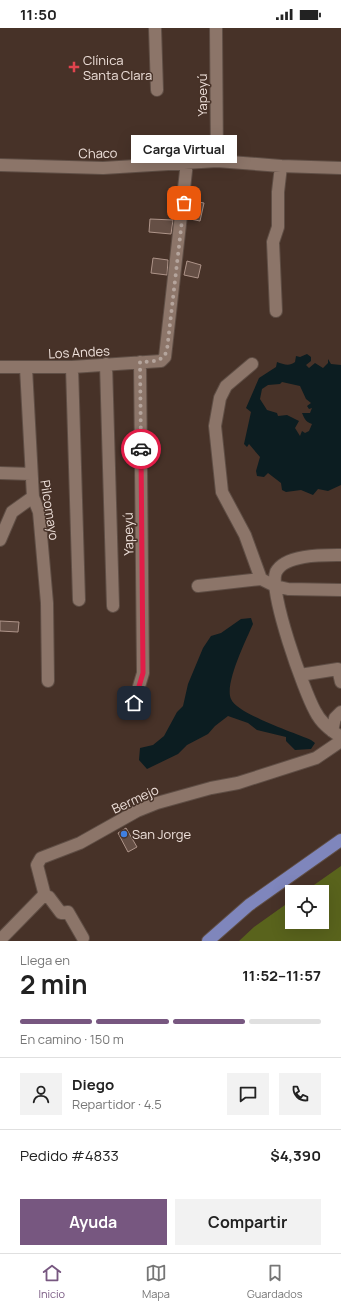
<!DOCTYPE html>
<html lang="es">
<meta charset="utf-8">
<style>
:root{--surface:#fff;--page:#f2f2f2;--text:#222;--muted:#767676;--line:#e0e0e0;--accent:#775780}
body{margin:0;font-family:Manrope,sans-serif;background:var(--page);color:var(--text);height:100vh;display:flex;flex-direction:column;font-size:15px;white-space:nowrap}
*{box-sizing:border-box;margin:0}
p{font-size:13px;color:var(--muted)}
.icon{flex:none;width:22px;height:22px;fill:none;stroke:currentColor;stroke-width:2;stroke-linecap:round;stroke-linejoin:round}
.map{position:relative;height:913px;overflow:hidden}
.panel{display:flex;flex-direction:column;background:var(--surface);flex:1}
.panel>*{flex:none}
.fabs{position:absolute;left:285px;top:857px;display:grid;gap:8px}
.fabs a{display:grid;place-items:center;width:44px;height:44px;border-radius:0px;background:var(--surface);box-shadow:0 4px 16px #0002;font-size:20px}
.pin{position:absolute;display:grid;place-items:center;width:34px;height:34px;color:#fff;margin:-17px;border-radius:8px;box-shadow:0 2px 6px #0006}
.courier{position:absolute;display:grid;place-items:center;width:40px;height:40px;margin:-20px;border:3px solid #e11d48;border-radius:50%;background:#fff;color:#222;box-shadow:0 1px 5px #0007}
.bubble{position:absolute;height:28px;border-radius:0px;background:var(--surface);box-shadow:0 4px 16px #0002;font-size:13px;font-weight:700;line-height:28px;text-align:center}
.head em{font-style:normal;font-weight:700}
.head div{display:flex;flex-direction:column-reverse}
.head{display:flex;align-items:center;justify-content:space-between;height:68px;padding:0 20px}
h1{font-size:26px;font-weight:700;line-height:30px}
.bar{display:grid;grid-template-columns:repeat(4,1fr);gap:6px 4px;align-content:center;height:48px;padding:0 20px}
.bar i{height:5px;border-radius:3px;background:var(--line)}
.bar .on{background:var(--accent)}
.bar p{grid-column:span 4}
.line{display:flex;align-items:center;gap:10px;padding:0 20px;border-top:1px solid var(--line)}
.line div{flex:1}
.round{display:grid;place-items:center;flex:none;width:42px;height:42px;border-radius:0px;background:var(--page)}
.cta{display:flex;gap:8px;margin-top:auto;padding:8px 20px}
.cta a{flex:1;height:46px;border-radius:0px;background:var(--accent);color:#fff;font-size:16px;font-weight:700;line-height:46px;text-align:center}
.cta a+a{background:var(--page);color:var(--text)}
.status{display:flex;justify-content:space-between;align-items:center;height:28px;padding:0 20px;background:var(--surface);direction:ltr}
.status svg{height:11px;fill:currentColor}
.tab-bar{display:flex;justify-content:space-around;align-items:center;height:56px;border-top:1px solid var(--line);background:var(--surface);font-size:11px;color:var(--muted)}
.tab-bar a{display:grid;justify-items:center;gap:2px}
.tab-bar .on{color:var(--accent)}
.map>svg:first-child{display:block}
</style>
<div class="status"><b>11:50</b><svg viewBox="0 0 49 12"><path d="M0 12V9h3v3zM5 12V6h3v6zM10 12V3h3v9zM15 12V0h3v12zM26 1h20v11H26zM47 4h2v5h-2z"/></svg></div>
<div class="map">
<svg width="341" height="913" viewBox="0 0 341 913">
<rect width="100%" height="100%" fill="#473228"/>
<path fill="#59631c" d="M341 838V913H239L254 899 292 872V894H322V864H304Z"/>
<path fill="#0c1d21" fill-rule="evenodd" d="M307 326 311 329V333L306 337 309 340 315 335 323 340 328 335V331L331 336 341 337V457L328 463 318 461 313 467 301 462 286 464 282 462 281 455 268 445 264 449 257 448 256 443 260 429 249 416 247 419 244 416 251 384 246 380 259 350 276 339 277 334C283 336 289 339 295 334L296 328 300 329ZM282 354 300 358 306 371 311 375 307 378 309 381 312 380 310 385H302C304 389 305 394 312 396L309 403 305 405 302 403 300 408 295 400 299 393 287 387 278 388 277 385 267 382 260 371 262 361 268 357 280 356Z
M251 590 253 596C247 610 224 656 231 671 237 686 295 705 311 712L315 715 311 721 295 722 286 713V709L257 702 248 695 228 688 215 698 208 706 187 717 178 726 147 741 139 732 140 720 153 717 164 708 177 684 183 678 188 656 203 620 211 608 221 605 241 591Z"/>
<path fill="#654f45" stroke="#ae9489" d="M193 173 204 175 200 193 190 191Z
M150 191 173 192 171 206 149 204Z
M153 230 168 232 167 247 151 245Z
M187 233 201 237 198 250 184 247Z
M0 593 19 594 18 604 0 603Z
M126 800 137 819 128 824 118 805Z"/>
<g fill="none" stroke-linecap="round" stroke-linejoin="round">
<defs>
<path id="minor" d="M155 0 157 62
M216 0 217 133
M0 137 103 140 217 133 281 138 341 140
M276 283 273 214 278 199V164L281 138
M106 336 113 578
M252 336 226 358 220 370 215 398 222 464 245 507 261 551
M0 339H72L161 333 165 329 187 134
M72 339 79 572
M26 340 33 469 39 484 47 575 48 653
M0 445 31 446
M0 512 12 484 33 469
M341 527C324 527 285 526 276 544 268 563 304 663 315 683 321 695 330 702 341 709
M198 558 261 551 275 558 288 561 341 562
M300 647 338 641 341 654
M134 675 143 645 140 334
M332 703 335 690 341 684
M43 868 49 869 61 885 68 884 83 910
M0 912 43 868 44 864 37 837 41 830 80 815 137 783 157 775 211 760 238 755 316 730 341 713"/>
<path id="major" d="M208 913 249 877 341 812"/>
</defs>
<use href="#minor" stroke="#5f4e45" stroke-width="14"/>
<use href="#major" stroke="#5f4e45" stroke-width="14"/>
<use href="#minor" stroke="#8c7569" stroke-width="12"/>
<use href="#major" stroke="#7f86bc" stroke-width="12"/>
</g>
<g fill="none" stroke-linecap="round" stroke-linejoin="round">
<path stroke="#b4a49c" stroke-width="4" stroke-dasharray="0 7.2" d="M141 421 140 334C152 333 163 335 167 322L184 175"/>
<path stroke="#e11d48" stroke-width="5" d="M134 675 143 645 141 421"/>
</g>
<path fill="#e0444e" stroke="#473228" stroke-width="1.5" d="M72 33h4v4h4v4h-4v4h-4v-4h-4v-4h4z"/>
<circle fill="#3f7fe0" stroke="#473228" stroke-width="1.5" cx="124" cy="806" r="4"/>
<g text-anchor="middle" stroke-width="3" stroke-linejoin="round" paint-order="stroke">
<g font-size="13" fill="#efe1db" stroke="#473228" text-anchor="start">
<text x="83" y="37">Clínica<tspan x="83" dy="15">Santa Clara</tspan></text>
<text x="132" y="811">San Jorge</text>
</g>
<g font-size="13" fill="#efe1db" stroke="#473228">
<text transform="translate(202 67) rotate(-90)" y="5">Yapeyú</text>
<text transform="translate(98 125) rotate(-1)" y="5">Chaco</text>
<text transform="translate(79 324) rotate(-3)" y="5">Los Andes</text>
<text transform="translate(50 482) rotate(81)" y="5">Pilcomayo</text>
<text transform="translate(128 506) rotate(-91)" y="5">Yapeyú</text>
<text transform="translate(135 771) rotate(-25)" y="5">Bermejo</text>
</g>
</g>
</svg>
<div class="fabs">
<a><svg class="icon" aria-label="locate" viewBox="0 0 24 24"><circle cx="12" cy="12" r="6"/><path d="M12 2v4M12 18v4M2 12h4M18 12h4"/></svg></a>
</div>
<div class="pin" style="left:184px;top:175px;background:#ea580c"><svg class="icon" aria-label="bag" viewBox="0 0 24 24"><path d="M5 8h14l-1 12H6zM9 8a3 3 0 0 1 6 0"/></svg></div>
<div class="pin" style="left:134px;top:675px;background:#1f2937"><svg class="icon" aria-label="home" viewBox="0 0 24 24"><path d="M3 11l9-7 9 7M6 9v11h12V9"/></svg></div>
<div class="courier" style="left:141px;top:421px"><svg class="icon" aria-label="car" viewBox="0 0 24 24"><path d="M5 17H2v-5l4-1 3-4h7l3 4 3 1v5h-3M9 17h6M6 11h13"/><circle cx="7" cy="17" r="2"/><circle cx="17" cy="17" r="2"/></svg></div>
<div class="bubble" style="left:131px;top:107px;width:106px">Carga Virtual</div>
</div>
<section class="panel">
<div class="head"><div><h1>2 min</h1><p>Llega en</p></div><em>11:52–11:57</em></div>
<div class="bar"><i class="on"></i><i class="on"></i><i class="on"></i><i></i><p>En camino · 150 m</p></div>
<div class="line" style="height:72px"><a class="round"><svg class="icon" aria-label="person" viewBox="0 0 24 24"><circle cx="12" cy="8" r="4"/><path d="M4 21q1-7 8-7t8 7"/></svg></a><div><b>Diego</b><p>Repartidor · 4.5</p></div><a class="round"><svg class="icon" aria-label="chat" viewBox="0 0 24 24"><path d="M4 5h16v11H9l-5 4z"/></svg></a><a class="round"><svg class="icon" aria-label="phone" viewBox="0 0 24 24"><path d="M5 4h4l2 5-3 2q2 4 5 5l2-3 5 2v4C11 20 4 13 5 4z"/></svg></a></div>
<div class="line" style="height:52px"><div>Pedido #4833</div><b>$4,390</b></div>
<div class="cta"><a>Ayuda</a><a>Compartir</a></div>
</section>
<nav class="tab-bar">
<a class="on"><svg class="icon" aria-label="home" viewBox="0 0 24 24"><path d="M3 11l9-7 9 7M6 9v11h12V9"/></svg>Inicio</a>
<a><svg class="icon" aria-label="map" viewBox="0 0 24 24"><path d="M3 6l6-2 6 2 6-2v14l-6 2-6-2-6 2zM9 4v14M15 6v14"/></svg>Mapa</a>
<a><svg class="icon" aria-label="saved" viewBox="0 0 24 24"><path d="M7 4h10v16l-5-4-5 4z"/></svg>Guardados</a>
</nav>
